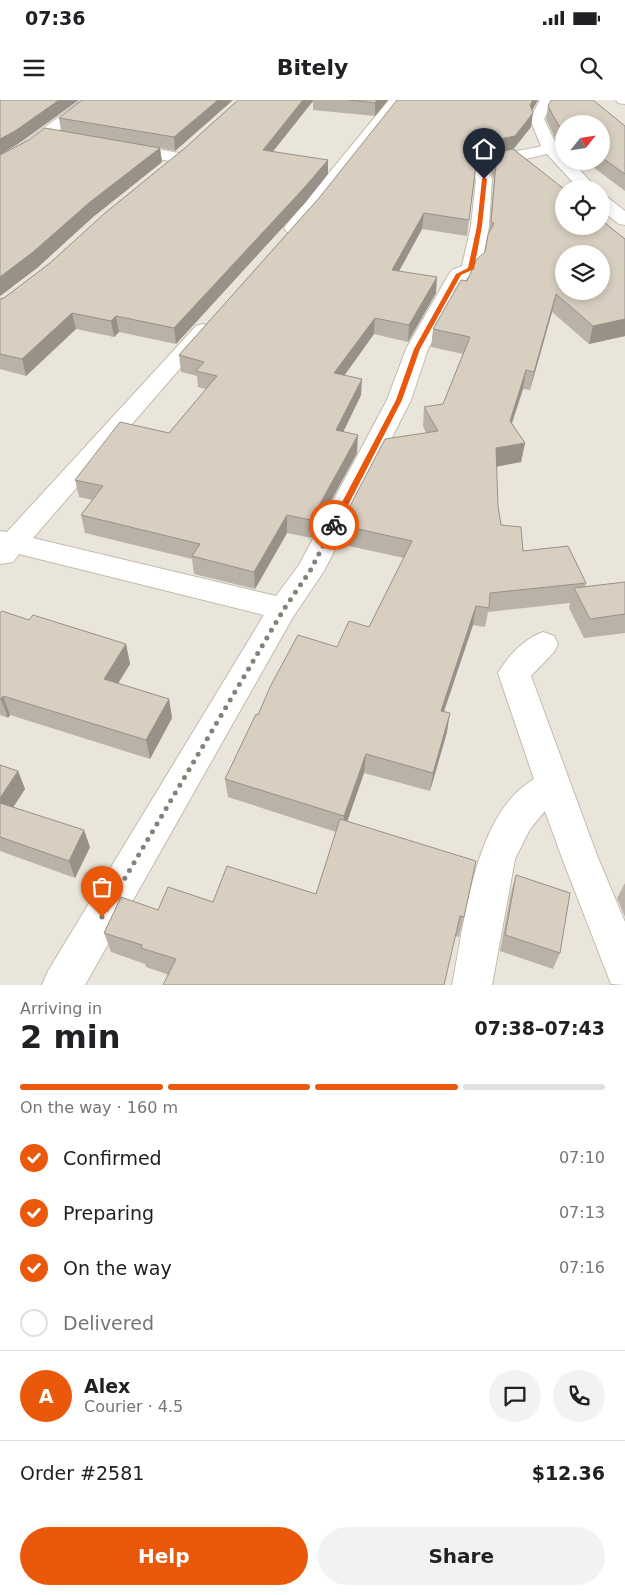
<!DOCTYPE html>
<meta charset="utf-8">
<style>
:root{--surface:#fff;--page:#f2f2f2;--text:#202124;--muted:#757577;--line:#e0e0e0;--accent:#ea580c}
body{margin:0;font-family:"DejaVu Sans",sans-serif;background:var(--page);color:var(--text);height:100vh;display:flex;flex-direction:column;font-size:19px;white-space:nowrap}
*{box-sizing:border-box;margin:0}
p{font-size:16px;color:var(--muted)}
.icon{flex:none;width:28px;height:28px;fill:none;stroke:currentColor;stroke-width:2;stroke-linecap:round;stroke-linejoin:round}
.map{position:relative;height:885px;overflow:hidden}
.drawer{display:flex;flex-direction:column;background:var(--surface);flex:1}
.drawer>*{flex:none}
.needle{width:32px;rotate:60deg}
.controls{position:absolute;left:555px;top:15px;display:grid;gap:10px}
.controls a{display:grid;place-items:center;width:55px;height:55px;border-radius:50%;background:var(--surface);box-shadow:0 2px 8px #0003;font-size:25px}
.pin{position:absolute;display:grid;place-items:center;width:42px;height:42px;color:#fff;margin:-51px -21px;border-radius:50% 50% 50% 0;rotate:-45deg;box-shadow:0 0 5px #0007}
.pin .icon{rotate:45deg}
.courier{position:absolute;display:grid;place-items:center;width:50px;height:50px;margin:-25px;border:4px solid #ea580c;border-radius:50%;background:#fff;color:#222;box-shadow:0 1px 6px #0007}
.overview em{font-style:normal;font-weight:600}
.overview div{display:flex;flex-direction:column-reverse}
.overview{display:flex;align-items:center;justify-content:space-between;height:85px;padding:0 20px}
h1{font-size:32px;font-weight:600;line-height:38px}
.bar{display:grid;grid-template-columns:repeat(4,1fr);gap:8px 5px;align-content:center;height:60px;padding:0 20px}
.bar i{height:6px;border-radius:4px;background:var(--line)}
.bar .current{background:var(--accent)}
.bar p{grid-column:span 4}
.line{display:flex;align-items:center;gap:12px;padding:0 20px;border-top:1px solid var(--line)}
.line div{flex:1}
.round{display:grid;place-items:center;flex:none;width:52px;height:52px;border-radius:26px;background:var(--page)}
ol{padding:0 20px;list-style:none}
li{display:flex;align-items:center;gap:15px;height:55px}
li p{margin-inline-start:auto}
li .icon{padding:5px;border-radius:50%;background:var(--accent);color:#fff;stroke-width:4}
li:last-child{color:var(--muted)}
li i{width:28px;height:28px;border:2px solid var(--line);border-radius:50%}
.primary-button{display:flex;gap:10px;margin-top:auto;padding:10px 20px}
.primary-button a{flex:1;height:58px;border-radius:30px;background:var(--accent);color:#fff;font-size:20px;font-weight:600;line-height:58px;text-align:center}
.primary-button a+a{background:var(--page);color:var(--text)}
.status{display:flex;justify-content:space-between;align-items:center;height:35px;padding:0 25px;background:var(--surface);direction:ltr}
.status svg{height:14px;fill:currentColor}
header{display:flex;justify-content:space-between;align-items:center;height:65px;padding:0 20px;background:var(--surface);font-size:22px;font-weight:600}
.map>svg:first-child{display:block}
</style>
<div class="status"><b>07:36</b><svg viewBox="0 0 49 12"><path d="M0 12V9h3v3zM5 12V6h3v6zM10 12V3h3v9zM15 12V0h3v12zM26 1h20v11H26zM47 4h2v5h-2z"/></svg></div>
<header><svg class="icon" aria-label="menu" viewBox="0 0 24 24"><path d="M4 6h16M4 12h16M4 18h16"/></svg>Bitely<svg class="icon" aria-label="search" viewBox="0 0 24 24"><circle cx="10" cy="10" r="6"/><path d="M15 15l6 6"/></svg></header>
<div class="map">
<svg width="625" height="885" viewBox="0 0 625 885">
<rect width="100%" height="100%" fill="#f6f3ec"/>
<path fill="#eae5da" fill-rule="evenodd" d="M0 0H625V885H0ZM564 24H601V61H564ZM564 89H601V126H564ZM564 154H601V191H564Z"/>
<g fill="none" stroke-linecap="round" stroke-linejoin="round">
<defs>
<path id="street" d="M82 0H98L31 52 0 69V57L19 46Z
M389 0H404L299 132 293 133 287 132 284 128 287 124Z
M540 0H554L544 19 557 46 564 53V61H572L597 89H579L547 54 499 65 487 69 492 79 489 126 481 169 478 173 467 178 428 249 411 300 324 471 293 517 85 885H42L48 871 264 515 19 454 13 462 0 464V431L7 432 196 226 203 224 210 226 214 230 210 234 33 438 276 496 299 465 387 300 406 249 449 174 452 170 462 166 471 126 476 79 470 67C480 52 524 52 541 46L530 19Z
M616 0H625V4L618 3Z
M125 43 179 53 185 55 187 58 185 61 179 63 119 51 117 48 119 45Z
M601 96 607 97 625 111V125L619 124 601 110Z
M543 532 554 536 558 544 554 552 531 576 598 758 625 822V885L611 884 562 758 545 711 530 729 515 759 492 885H452C465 822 474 714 534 679L498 573C507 557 525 538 543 532Z"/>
</defs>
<use href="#street" stroke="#c2bbae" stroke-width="2"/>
<use href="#street" fill="#fff" fill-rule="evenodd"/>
</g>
<path fill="#bab2a6" d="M233 0 175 51 160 48 162 62 93 117 37 168 0 196V55L61 31 59 18Z
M238 0H388L375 16 313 10V1L273 51 328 74 305 103 176 244 119 232 114 237 76 229 26 276 0 269V199L4 198 50 163 185 48Z
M548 6 625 26V91L585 61H601V24H564V46L556 40 546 19Z
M532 11 531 27 514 49 625 139V236L589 244 552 212 530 290 523 289 512 324 525 343 521 362 496 367 498 406 501 425 523 451 586 483 585 487 625 482V533L584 538 569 508 570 503 488 512 485 527 473 525 444 611 447 632 430 691 364 673 347 721 464 817 459 837 455 836 169 875 146 867 145 864 111 852 104 833 158 810 213 802 316 794 336 732 228 697 225 679 258 615 337 547 369 527 404 458 340 444V425L426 333 423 326 424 307 443 304 463 254 431 247 433 229 467 181 485 152 489 134 494 79 490 70 492 54H494L482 56 474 62 476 65 467 136 422 129 399 171 436 193 408 242 374 234 344 275 361 295 343 332 357 353 311 438 287 433 255 489 194 474 192 459 85 433 81 415 92 400 79 397 75 380 169 333 206 289 198 287 197 276 181 272 179 255 319 98Z
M0 513 29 520 126 544 130 564 118 584 169 599 172 618 150 659 10 615 8 618 0 615Z
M0 665 18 671 25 689 13 707 90 747 75 778 0 751Z
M516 775 560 853 553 869 500 851 511 792Z
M625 783V817L617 798Z"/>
<path fill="#979187" d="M59 0H79L18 44 0 55V39Z
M218 0H233L175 51 174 37Z
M303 0H313V1L263 64V50Z
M377 0H388L375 16V3Z
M533 0H538L528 18 530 5Z
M533 13 531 27 513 49 482 56 468 67 470 52 484 42Z
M160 48 162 62 93 117 37 168 0 196V177L90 102Z
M328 60V74L305 103 176 244 174 228Z
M424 113 422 129 391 186 392 170Z
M437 177 436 193 408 242 409 225Z
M556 194 552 212 530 290 534 272Z
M72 213 76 229 26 276 22 259Z
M116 216 119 232 114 237 111 221Z
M375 218 374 234 334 290V273Z
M625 219V236L589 244 593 226Z
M526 270 523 289 506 340 510 321Z
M362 279 361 295 336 347V330Z
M358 335 357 353 311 438V420Z
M525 343 521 362 493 367 496 348Z
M287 415V433L255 489 254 472Z
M476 506 473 525 438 629 441 611Z
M126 544 130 564 108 599 104 579Z
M3 596 10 615 8 618 1 599Z
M169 599 172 618 150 659 146 640Z
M450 613 447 632 430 691 433 673Z
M366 654 364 673 343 734 344 716Z
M18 671 25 689 5 720 0 708V698Z
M84 730 90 747 75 778 69 761Z"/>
<path fill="#d8cfc1" stroke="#979187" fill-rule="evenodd" d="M0 0H59L15 31 0 39Z
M82 0H218L174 37 59 18Z
M238 0H303L263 50 328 60 304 88 174 228 116 216 111 221 72 213 22 259 0 254V199L4 198 50 163 105 113 185 48Z
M349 0H377L375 3Z
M397 0H533L530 5 533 13 515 36 484 42 470 52 476 65 469 120 424 113 392 170 437 177 409 225 375 218 334 273 362 279 336 330 358 335 311 420 287 415 254 472 192 456 200 444 81 415 103 386 75 380 120 322 169 333 217 276 196 271 204 262 179 255 319 98Z
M551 0H593L625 26V74L601 57V24H564V30L559 26 548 6Z
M45 28 160 48 90 102 33 152 0 177V55L29 40Z
M513 49 564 89V126H601V120L625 139V219L593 226 556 194 534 272 526 270 510 321 525 343 496 348 498 406 501 425 521 427 523 451 568 446 586 483 490 493 489 508 476 506 441 611 450 613 433 673 366 654 344 716 225 679 256 614 258 615 271 585 298 535 337 547 349 521 369 527 412 441 340 425 385 339 438 331 424 307 443 304 470 237 433 229 461 180 467 181 477 159 485 152 488 135 494 123 491 122 496 63 492 54ZM564 154H601V191H564Z
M625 482V514L590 519 574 488Z
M2 511 29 520 33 515 126 544 104 579 169 599 146 640 3 596 1 599H0V513Z
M0 665 18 671 0 698Z
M0 703 84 730 69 761 0 737Z
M340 719 476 761 464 817 460 816 444 885H163L176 859 141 848 142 845 104 833 121 797 158 810 168 787 213 802 227 766 316 794Z
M516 775 570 793 560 853 505 835Z"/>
<path fill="#ea580c" d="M484 77 487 79 482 126 474 169 461 175 420 249 402 300 338 425 334 428 331 427 330 425 396 300 414 249 456 174 468 168 477 126 482 79Z"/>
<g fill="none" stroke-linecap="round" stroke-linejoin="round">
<path stroke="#878178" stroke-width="5" stroke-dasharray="0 9" d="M102 817 284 509 310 471 334 425"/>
</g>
</svg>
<div class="controls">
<a><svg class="needle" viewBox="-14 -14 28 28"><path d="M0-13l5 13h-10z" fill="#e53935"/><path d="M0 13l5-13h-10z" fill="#757577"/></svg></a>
<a><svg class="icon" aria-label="locate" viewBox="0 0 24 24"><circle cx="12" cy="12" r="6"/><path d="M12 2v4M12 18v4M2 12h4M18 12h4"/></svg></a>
<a><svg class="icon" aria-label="layers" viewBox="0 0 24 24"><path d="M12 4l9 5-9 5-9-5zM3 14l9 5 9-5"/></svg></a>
</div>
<div class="pin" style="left:102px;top:817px;background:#ea580c"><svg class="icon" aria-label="bag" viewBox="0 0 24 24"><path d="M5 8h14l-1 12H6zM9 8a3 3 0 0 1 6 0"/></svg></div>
<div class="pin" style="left:484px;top:79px;background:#1f2937"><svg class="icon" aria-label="home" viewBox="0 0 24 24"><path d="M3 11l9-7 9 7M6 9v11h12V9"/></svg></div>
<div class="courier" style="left:334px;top:425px"><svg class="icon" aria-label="bike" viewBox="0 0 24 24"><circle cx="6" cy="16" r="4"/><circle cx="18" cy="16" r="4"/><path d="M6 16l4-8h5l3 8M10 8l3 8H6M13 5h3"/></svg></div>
</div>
<section class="drawer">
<div class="overview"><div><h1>2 min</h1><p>Arriving in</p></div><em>07:38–07:43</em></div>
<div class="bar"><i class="current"></i><i class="current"></i><i class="current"></i><i></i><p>On the way · 160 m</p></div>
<ol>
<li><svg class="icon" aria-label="check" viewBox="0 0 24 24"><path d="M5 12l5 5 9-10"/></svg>Confirmed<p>07:10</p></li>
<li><svg class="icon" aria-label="check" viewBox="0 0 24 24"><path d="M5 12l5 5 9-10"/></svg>Preparing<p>07:13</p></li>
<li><svg class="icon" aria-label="check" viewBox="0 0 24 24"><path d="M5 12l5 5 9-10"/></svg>On the way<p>07:16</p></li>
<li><i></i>Delivered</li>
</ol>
<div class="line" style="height:90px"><b class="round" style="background:var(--accent);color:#fff">A</b><div><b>Alex</b><p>Courier · 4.5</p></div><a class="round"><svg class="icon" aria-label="chat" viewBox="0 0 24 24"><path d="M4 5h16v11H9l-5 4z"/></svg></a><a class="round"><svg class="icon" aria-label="phone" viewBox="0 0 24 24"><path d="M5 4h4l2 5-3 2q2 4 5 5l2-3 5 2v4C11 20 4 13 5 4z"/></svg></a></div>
<div class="line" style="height:65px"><div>Order #2581</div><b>$12.36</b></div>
<div class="primary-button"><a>Help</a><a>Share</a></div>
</section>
